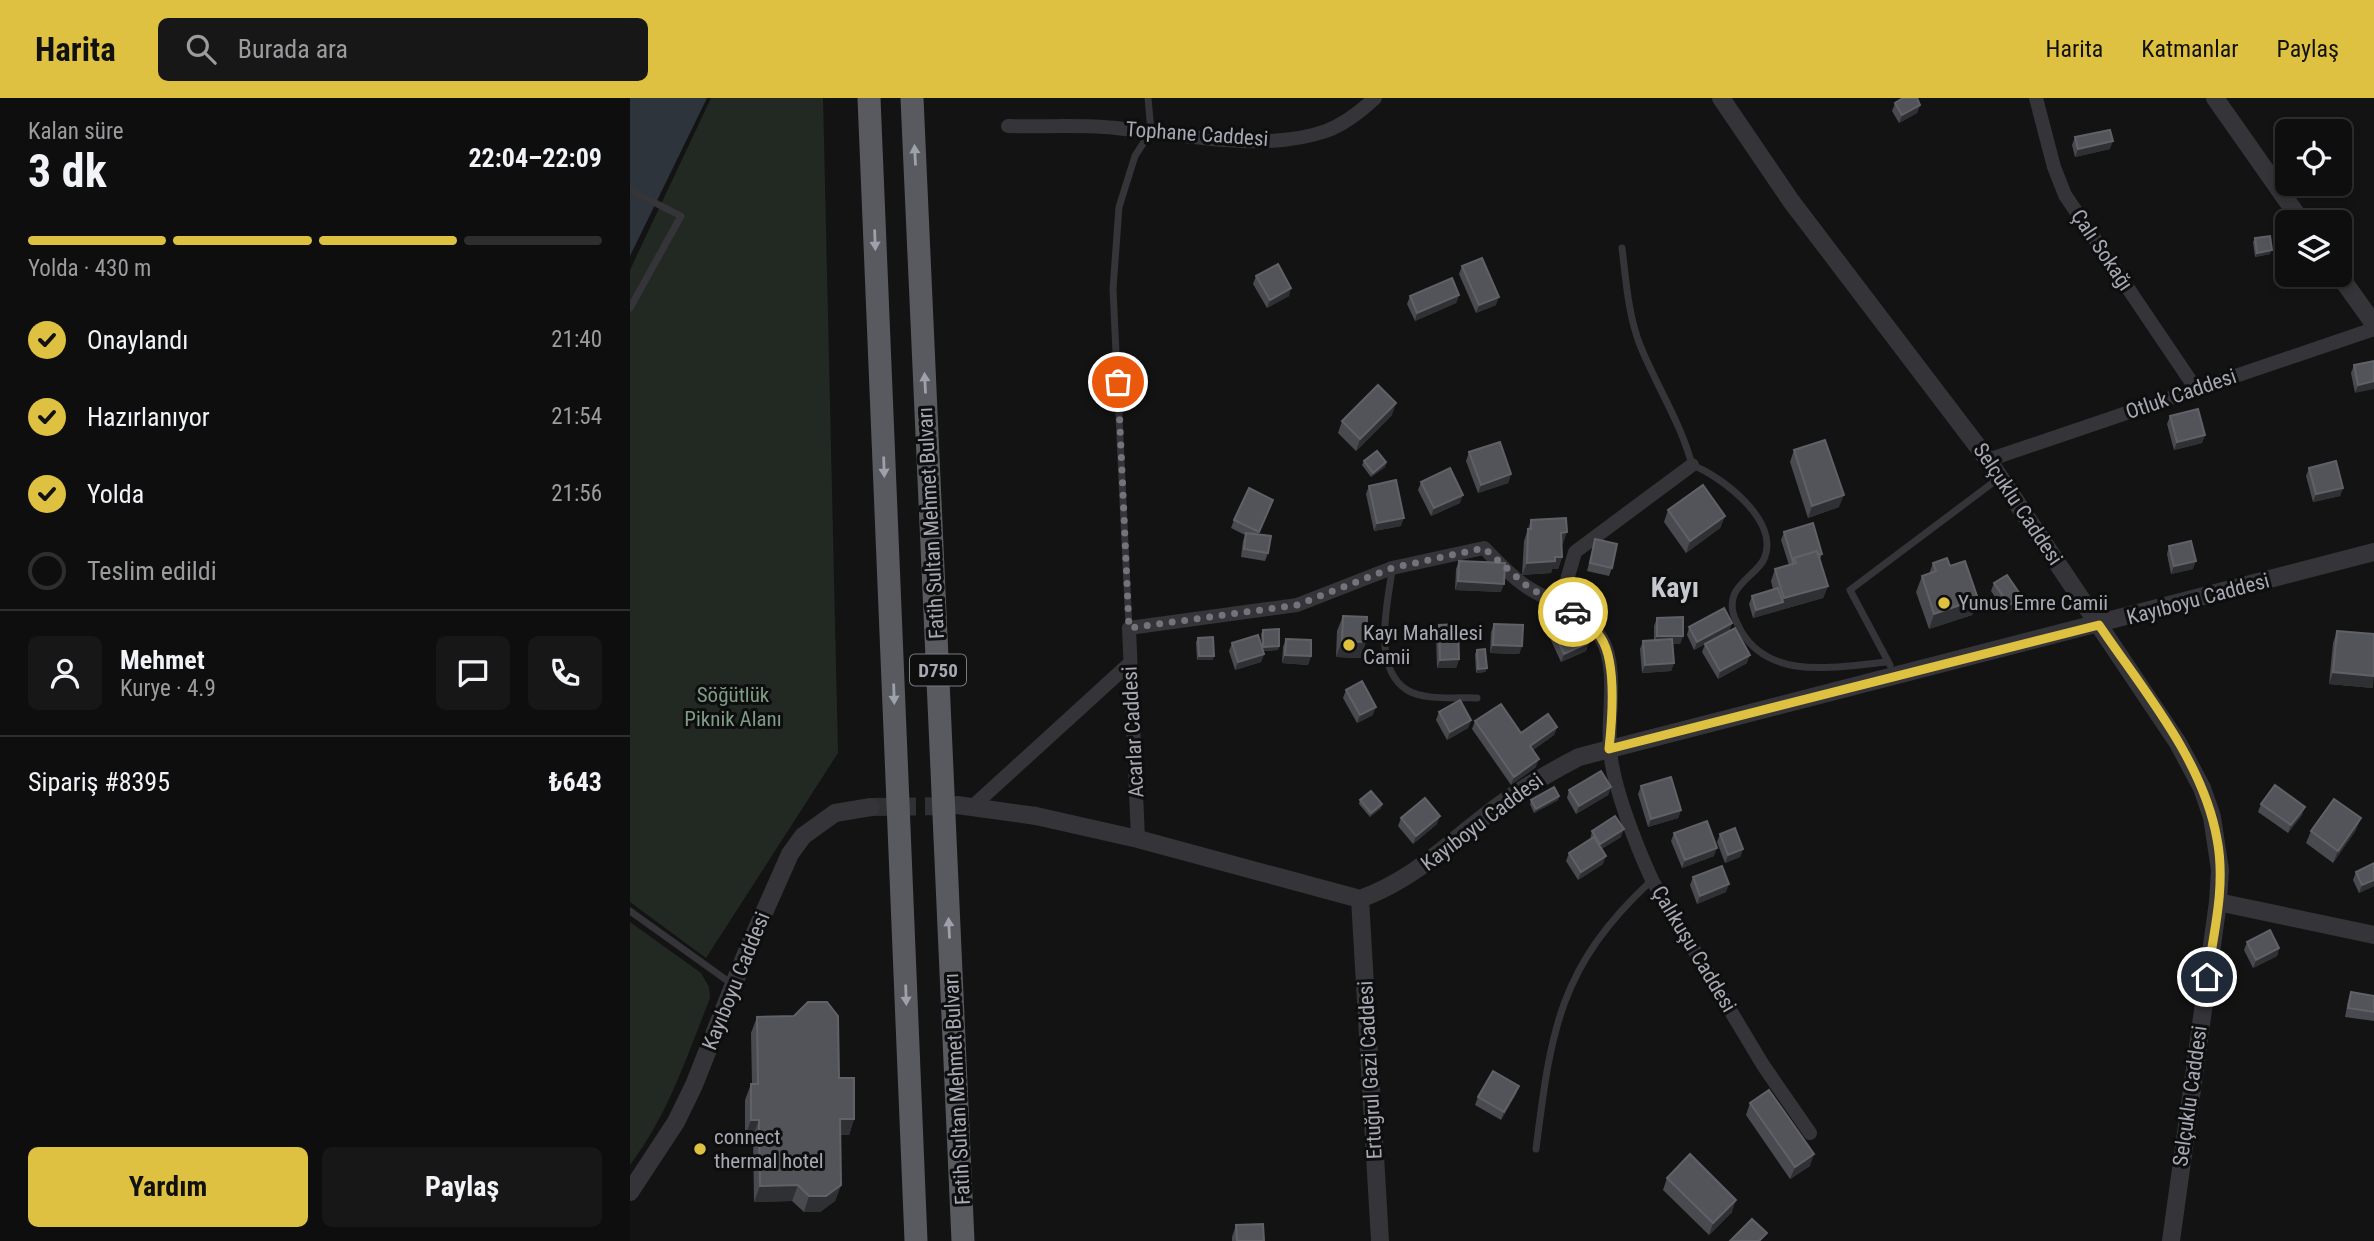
<!DOCTYPE html>
<html lang="tr">
<meta charset="utf-8">
<style>
:root{--surface:#0e0e0f;--page:#171718;--text:#f1f3f6;--muted:#9b9c9e;--line:#2e2e2f;--accent:#dec141}
body{margin:0;font-family:"Roboto Condensed",sans-serif;background:var(--page);color:var(--text);height:100vh;display:flex;flex-direction:column;font-size:26px;white-space:nowrap}
*{box-sizing:border-box;margin:0}
p{font-size:23px;color:var(--muted)}
.icon{flex:none;width:38px;height:38px;fill:none;stroke:currentColor;stroke-width:2;stroke-linecap:round;stroke-linejoin:round}
.map{position:relative;flex:1;overflow:hidden}
.drawer{display:flex;flex-direction:column;background:var(--surface);width:630px}
.drawer>*{flex:none}
.fabs{position:absolute;left:1645px;top:21px;display:grid;gap:14px}
.fabs a{display:grid;place-items:center;width:77px;height:77px;border-radius:10px;background:var(--surface);box-shadow:0 4px 10px #0003,0 0 0 2px var(--line);font-size:35px}
.pin{position:absolute;display:grid;place-items:center;width:60px;height:60px;color:#fff;margin:-30px;border:4px solid #fff;border-radius:50%;box-shadow:0 2px 7px #0007}
.courier{position:absolute;display:grid;place-items:center;width:70px;height:70px;margin:-35px;border:5px solid #dec141;border-radius:50%;background:#fff;color:#222;box-shadow:0 2px 9px #0007}
.head em{font-style:normal;font-weight:700}
.head div{display:flex;flex-direction:column-reverse}
.head{display:flex;align-items:center;justify-content:space-between;height:119px;padding:0 28px}
h1{font-size:46px;font-weight:700;line-height:52px}
.bar{display:grid;grid-template-columns:repeat(4,1fr);gap:10px 7px;align-content:center;height:84px;padding:0 28px}
.bar i{height:9px;border-radius:5px;background:var(--line)}
.bar .active{background:var(--accent)}
.bar p{grid-column:span 4}
.line{display:flex;align-items:center;gap:18px;padding:0 28px;border-top:2px solid var(--line)}
.line div{flex:1}
.round{display:grid;place-items:center;flex:none;width:74px;height:74px;border-radius:10px;background:var(--page)}
ol{padding:0 28px;list-style:none}
li{display:flex;align-items:center;gap:21px;height:77px}
li p{margin-inline-start:auto}
li .icon{padding:7px;border-radius:50%;background:var(--accent);color:#111;stroke-width:4}
li:last-child{color:var(--muted)}
li i{width:38px;height:38px;border:4px solid var(--line);border-radius:50%}
.button{display:flex;gap:14px;margin-top:auto;padding:14px 28px}
.button a{flex:1;height:80px;border-radius:10px;background:var(--accent);color:#111;font-size:28px;font-weight:700;line-height:80px;text-align:center}
.button a+a{background:var(--page);color:var(--text)}
header{display:flex;align-items:center;gap:42px;box-sizing:border-box;height:98px;padding:0 35px;background:var(--accent);color:#111}
header strong{font-size:33px}
nav{display:flex;gap:38px;margin-inline-start:auto;font-size:24px}
.search{width:490px;height:63px;background:var(--page);display:flex;align-items:center;gap:18px;box-sizing:border-box;padding:0 24px;border-radius:10px;color:var(--muted);font-size:26px}
main{display:flex;flex:1;min-height:0}
.map>svg:first-child{display:block}
</style>
<header>
<strong>Harita</strong>
<div class="search"><svg class="icon" aria-label="search" viewBox="0 0 24 24"><circle cx="10" cy="10" r="6"/><path d="M15 15l6 6"/></svg>Burada ara</div>
<nav><a>Harita</a><a>Katmanlar</a><a>Paylaş</a></nav>
</header>
<main>
<section class="drawer">
<div class="head"><div><h1>3 dk</h1><p>Kalan süre</p></div><em>22:04–22:09</em></div>
<div class="bar"><i class="active"></i><i class="active"></i><i class="active"></i><i></i><p>Yolda · 430 m</p></div>
<ol>
<li><svg class="icon" aria-label="check" viewBox="0 0 24 24"><path d="M5 12l5 5 9-10"/></svg>Onaylandı<p>21:40</p></li>
<li><svg class="icon" aria-label="check" viewBox="0 0 24 24"><path d="M5 12l5 5 9-10"/></svg>Hazırlanıyor<p>21:54</p></li>
<li><svg class="icon" aria-label="check" viewBox="0 0 24 24"><path d="M5 12l5 5 9-10"/></svg>Yolda<p>21:56</p></li>
<li><i></i>Teslim edildi</li>
</ol>
<div class="line" style="height:126px"><a class="round"><svg class="icon" aria-label="person" viewBox="0 0 24 24"><circle cx="12" cy="8" r="4"/><path d="M4 21q1-7 8-7t8 7"/></svg></a><div><b>Mehmet</b><p>Kurye · 4.9</p></div><a class="round"><svg class="icon" aria-label="chat" viewBox="0 0 24 24"><path d="M4 5h16v11H9l-5 4z"/></svg></a><a class="round"><svg class="icon" aria-label="phone" viewBox="0 0 24 24"><path d="M5 4h4l2 5-3 2q2 4 5 5l2-3 5 2v4C11 20 4 13 5 4z"/></svg></a></div>
<div class="line" style="height:91px"><div>Sipariş #8395</div><b>₺643</b></div>
<div class="button"><a>Yardım</a><a>Paylaş</a></div>
</section>
<div class="map">
<svg width="1744" height="1143" viewBox="0 0 1744 1143">
<rect width="100%" height="100%" fill="#131314"/>
<path fill="#222923" d="M81 0H193L208 655 76 860 0 804V172Z
M0 824 71 875 79 889 80 900C57 958 38 1017 0 1067Z"/>
<path fill="#2e343c" d="M0 0H77L0 158Z"/>
<g fill="none" stroke-linecap="round" stroke-linejoin="round">
<path stroke="#303134" stroke-width="18" stroke-dasharray="18 9" stroke-linecap="butt" d="M241 709 325 708"/>
<path stroke="#343439" stroke-width="7" d="M0 92 51 118 0 210
M992 150C996 182 998 216 1010 247 1026 287 1051 325 1062 367 1091 378 1151 423 1134 461 1128 474 1110 482 1104 497 1099 510 1105 522 1111 533 1141 584 1208 568 1258 564
M762 472C758 505 741 569 777 592 795 603 827 599 847 600
M499 530 483 191 489 109 505 58 521 33 518 0
M1260 567 1220 492 1369 380
M0 813 102 886
M906 1051C921 932 929 868 1022 782"/>
<path stroke="#343439" stroke-width="14" d="M1406 0 1424 69 1435 97 1566 291
M378 28C410 29 442 27 474 29 542 34 631 56 696 33 715 26 731 13 745 0
M1358 362 1744 231
M939 511 937 482 945 454 1062 367
M342 709 500 565
M508 741 499 530 667 507 762 470 854 450C868 464 881 479 897 489 922 505 954 514 971 540 989 568 977 619 980 651 982 687 1007 749 1022 782L1133 967 1180 1035"/>
<path stroke="#343439" stroke-width="18" d="M1091 0 1161 103 1358 362 1548 645 1572 690 1582 719 1590 772 1588 804 1541 1143
M1585 0 1672 124
M1709 177 1744 226
M327 707 406 718 508 741 730 801C786 781 823 741 871 706 896 688 922 673 949 659L1744 454
M730 801 750 1143
M1588 804 1744 837
M0 1094 46 1024 64 987 117 853 160 756 173 738 205 715 241 709"/>
<path stroke="#595a60" stroke-width="23" d="M239 0 286 1143
M282 0 333 1143"/>
</g>
<path fill="#494a4f" d="M1265 5 1290 7 1287 15 1269 25 1262 13Z
M1445 39 1480 51 1445 59 1442 47Z
M1625 140 1640 156 1625 159 1623 144Z
M832 168 866 207 846 215 829 176Z
M626 178 659 198 637 210 623 186Z
M829 197 826 205 785 223 777 206 780 198Z
M1744 263 1725 295 1721 275 1724 267Z
M762 317 726 353 708 335 712 323Z
M1540 318 1575 337 1572 345 1544 352 1537 326Z
M1164 352 1209 409 1178 420 1160 364Z
M839 354 881 376 878 385 848 395 836 363Z
M734 363 756 364 755 369 741 379 732 367Z
M1679 370 1713 390 1710 398 1683 404 1676 378Z
M791 384 830 405 801 418 788 392Z
M739 388 771 428 744 433 736 396Z
M640 410 628 436 638 455 635 463 611 459 613 443 615 437 601 430 604 422Z
M1038 412 1095 418 1090 430 1056 455 1034 424Z
M901 422 933 446 931 447 932 459 928 471H922L921 475 892 477 894 443Z
M1154 434 1192 456 1190 461 1198 488 1193 500 1123 520 1119 506 1122 498 1143 491 1141 483 1145 471 1159 467 1151 442Z
M965 441 982 470 979 478 957 473Z
M1539 448 1563 471 1541 476 1537 456Z
M829 463 871 494 825 492 826 471Z
M1303 465 1320 468 1348 501 1342 517 1299 531 1286 494 1292 478 1299 476Z
M1364 485 1389 507 1376 515 1361 493Z
M713 518 731 560 706 559 707 533Z
M1027 520 1053 538 1050 546H1043L1044 565 1041 573 1012 575 1010 551 1013 543 1024 542V528Z
M1102 525 1099 533 1117 565 1088 581 1072 554 1075 546 1098 534 1064 552 1057 537 1059 529Z
M864 526 892 548 889 556 860 555 861 534Z
M809 527 829 561 826 570H807L806 535Z
M922 530 958 545 956 553 931 564 919 538Z
M633 532 649 548 648 552 633 553 634 556 631 564 605 572 599 553 602 545 632 549 631 536Z
M1707 533 1743 590 1699 586 1703 545Z
M568 540 583 562H567L566 544Z
M656 541 681 558 678 567 652 565 653 549Z
M847 552 857 570 855 574 846 575 845 556Z
M716 592 743 617 727 625 713 600Z
M809 614 841 622 838 630 817 642 806 622Z
M845 623 891 635 927 629 924 637 903 652 906 669 881 687 842 631Z
M1011 688 1051 712 1048 720 1018 729 1008 696Z
M981 689 978 697 946 716 937 700 939 692Z
M929 698 928 702 904 715 900 706 901 702Z
M730 702 752 706 751 710 740 719 729 706Z
M1631 706 1672 717 1658 735 1628 714Z
M771 720 807 726 783 746 768 728Z
M1726 732 1703 765 1676 745 1681 733Z
M962 733 991 739 971 751 973 766 948 782 936 763 939 755 960 742Z
M1044 735 1084 758 1052 770 1041 743Z
M1090 736 1113 751 1110 759 1095 765 1087 744Z
M1744 765V788L1729 795 1723 782 1726 774Z
M1063 779 1096 794 1067 806 1060 787Z
M1617 844 1649 850 1647 858 1623 870 1614 852Z
M1721 894 1744 898V923L1715 919 1718 903Z
M127 919 209 980 224 1021 219 1037H210L211 1087 205 1103 190 1114H174L162 1103 124 1104 123 1038H115V1002L121 986H122L121 935Z
M889 988 886 996 871 1022 845 1007 848 999Z
M1120 1005 1180 1068 1160 1081 1116 1017Z
M1037 1080 1102 1114 1079 1137 1033 1092Z
M606 1127 634 1143H602V1139Z"/>
<path fill="#2f3033" d="M1290 7 1287 15 1269 25 1272 17Z
M1483 43 1480 51 1445 59 1448 51Z
M1642 152 1640 156 1625 159 1627 155Z
M661 190 659 198 637 210 640 202Z
M829 197 826 205 785 223 787 215Z
M869 199 866 207 846 215 849 207Z
M1744 283V291L1725 295 1728 287Z
M766 305 762 317 726 353 730 341Z
M1575 337 1572 345 1544 352 1547 344Z
M756 364 755 369 741 379 743 375Z
M881 376 878 385 848 395 851 387Z
M1713 390 1710 398 1683 404 1686 396Z
M833 397 830 405 801 418 804 410Z
M1214 397 1209 409 1178 420 1182 408Z
M1095 418 1090 430 1056 455 1060 443Z
M774 420 771 428 744 433 747 425Z
M937 434 933 446 926 447 931 435Z
M925 459H932L928 471H922L921 475 892 477 897 465Z
M1566 463 1563 471 1541 476 1544 468Z
M828 483 874 486 871 494 825 492Z
M1198 488 1193 500 1123 520 1126 512 1153 504 1154 500Z
M1392 499 1389 507 1376 515 1379 507Z
M1348 501 1342 517 1299 531 1304 516Z
M1102 525 1099 533 1064 552 1067 544Z
M1027 538H1053L1050 546H1024Z
M712 543 736 544 731 560 706 559Z
M958 545 956 553 931 564 934 556Z
M863 547 892 548 889 556 860 555Z
M649 548 648 552 632 553 633 549Z
M634 556 631 564 605 572 608 564Z
M655 557 681 558 678 567 652 565Z
M1120 557 1117 565 1088 581 1090 573Z
M569 558H584L583 562H567Z
M829 561 826 570H807L810 562Z
M1044 565 1041 573 1012 575 1015 567Z
M857 570 855 574 846 575 848 571Z
M1703 574 1744 578 1743 590 1699 586Z
M746 609 743 617 727 625 730 617Z
M841 622 838 630 817 642 820 634Z
M927 629 924 637 897 656 900 648Z
M909 661 906 669 881 687 884 679Z
M981 689 978 697 946 716 949 708Z
M929 698 928 702 904 715 906 711Z
M752 706 751 710 740 719 741 715Z
M1675 709 1672 717 1658 735 1661 727Z
M1051 712 1048 720 1018 729 1021 721Z
M810 718 807 726 783 746 786 738Z
M1731 720 1726 732 1703 765 1708 753Z
M994 731 991 739 967 754 970 746Z
M1087 750 1084 758 1052 770 1055 762Z
M1113 751 1110 759 1095 765 1098 757Z
M976 758 973 766 948 782 951 774Z
M1744 782V788L1729 795 1732 787Z
M1099 786 1096 794 1067 806 1070 798Z
M1649 850 1647 858 1623 870 1626 862Z
M889 988 886 996 871 1022 874 1014Z
M210 1021H224L219 1037H204Z
M121 1022H129L123 1038H115Z
M1184 1056 1180 1068 1160 1081 1165 1069Z
M168 1087 162 1103 124 1104 130 1088Z
M211 1087 205 1103 190 1114H174L179 1098Z
M1106 1102 1102 1114 1079 1137 1083 1125Z"/>
<path fill="#535459" stroke="#606167" stroke-width="2" d="M1273 0H1287L1290 7 1272 17 1265 5Z
M1480 32 1483 43 1448 51 1445 39Z
M1640 138 1642 152 1627 155 1625 140Z
M852 160 869 199 849 207 832 168Z
M648 166 661 190 640 202 626 178Z
M822 180 829 197 787 215 780 198Z
M1744 263V283L1728 287 1724 267Z
M748 287 766 305 730 341 712 323Z
M1568 311 1575 337 1547 344 1540 318Z
M1195 342 1214 397 1182 408 1164 352Z
M870 344 881 376 851 387 839 354Z
M747 353 756 364 743 375 734 363Z
M1706 363 1713 390 1686 396 1679 370Z
M820 370 833 397 804 410 791 384Z
M766 382 774 420 747 425 739 388Z
M1073 387 1095 418 1060 443 1038 412Z
M619 390 643 402 629 434 604 422Z
M936 420 937 434 931 435 932 459H925V463L897 465 898 431H901V422Z
M1183 425 1192 456 1188 457 1187 453 1164 460 1163 464 1154 434Z
M616 435 641 438 638 455 614 451Z
M965 441 987 446 982 470 960 465Z
M1561 443 1566 463 1544 468 1539 448Z
M1187 453 1198 488 1154 500 1145 471 1166 465 1164 460Z
M1317 460 1320 468 1335 463 1348 501 1304 516 1292 478 1306 473 1303 465Z
M829 463 875 465 874 486 828 483Z
M1377 477 1392 499 1379 507 1364 485Z
M1148 490 1153 504 1126 512 1122 498Z
M1094 510 1102 525 1067 544 1059 529Z
M713 518 737 519 736 544 712 543Z
M946 519 958 545 934 556 922 530Z
M1053 519V538H1027V520Z
M828 526 829 561 810 562 809 527Z
M864 526 893 527 892 548 863 547Z
M1105 530 1120 557 1090 573 1075 546Z
M649 531V548L633 549V532Z
M1707 533 1744 536V578L1703 574Z
M628 537 634 556 608 564 602 545Z
M583 539 584 558H569L568 540Z
M656 541 681 542V558L655 557Z
M1042 541 1044 565 1015 567 1013 543Z
M855 551 857 570 848 571 847 552Z
M732 583 746 609 730 617 716 592Z
M830 602 841 622 820 634 809 614Z
M871 606 891 635 918 616 927 629 900 648 909 661 884 679 845 623Z
M971 673 981 689 949 708 939 692Z
M1041 679 1051 712 1021 721 1011 688Z
M1645 687 1675 709 1661 727 1631 706Z
M924 689 929 698 906 711 901 702Z
M741 693 752 706 741 715 730 702Z
M795 700 810 718 786 738 771 720Z
M1704 701 1731 720 1708 753 1681 733Z
M985 718 994 731 970 746 962 733Z
M1077 723 1087 750 1055 762 1044 735Z
M1105 730 1113 751 1098 757 1090 736Z
M964 739 976 758 951 774 939 755Z
M1744 765V782L1732 787 1726 774Z
M1092 768 1099 786 1070 798 1063 779Z
M1640 832 1649 850 1626 862 1617 844Z
M1721 894 1744 898V914L1718 910Z
M178 904H197L208 918 209 980H224V1021H210L211 1087 196 1098H179L168 1087 130 1088 129 1022H121V986H128L127 919 164 918Z
M863 973 889 988 874 1014 848 999Z
M1139 992 1184 1056 1165 1069 1120 1005Z
M1060 1056 1106 1102 1083 1125 1037 1080Z
M1122 1121 1137 1135 1129 1143H1100Z
M633 1126 634 1143H607L606 1127Z"/>
<defs><path id="oneway-solid" d="M-6-.8H1V-3.2L6.5 0L1 3.2V.8H-6Z" transform="scale(1.75)"/></defs>
<g fill="#9ea0ab">
<use href="#oneway-solid" transform="translate(285 57) rotate(-93)"/>
<use href="#oneway-solid" transform="translate(245 142) rotate(88)"/>
<use href="#oneway-solid" transform="translate(295 285) rotate(-93)"/>
<use href="#oneway-solid" transform="translate(254 369) rotate(88)"/>
<use href="#oneway-solid" transform="translate(264 596) rotate(88)"/>
<use href="#oneway-solid" transform="translate(319 830) rotate(-93)"/>
<use href="#oneway-solid" transform="translate(276 897) rotate(88)"/>
</g>
<g fill="none" stroke-linecap="round" stroke-linejoin="round">
<path stroke="#73747b" stroke-width="7" stroke-dasharray="0 12.6" d="M488 284 499 530 667 507 762 470 854 450 898 489 943 514"/>
<path stroke="#dec141" stroke-width="9" d="M943 514C952 521 965 530 971 540 987 564 982 623 979 651L1469 527C1513 592 1573 662 1587 741 1596 787 1584 834 1577 879"/>
</g>
<g fill="#dec141" stroke="#0e0e0f" stroke-width="2.5">
<circle cx="1314" cy="505" r="7"/>
<circle cx="719" cy="547" r="7"/>
<circle cx="70" cy="1051" r="7"/>
</g>
<g text-anchor="middle" stroke-width="6" stroke-linejoin="round" paint-order="stroke">
<rect fill="#0e0e0f" stroke="#787a82" stroke-width="2" x="280" y="556.5" width="56" height="31" rx="5"/>
<g font-size="19" font-weight="bold" fill="#a6a8b3">
<text x="308" y="579">D750</text>
</g>
<g font-size="21" fill="#a6a8b3" stroke="#0e0e0f">
<text transform="translate(567 36) rotate(4)" y="7">Tophane Caddesi</text>
<text transform="translate(1472 152) rotate(56)" y="7">Çalı Sokağı</text>
<text transform="translate(1551 296) rotate(-19)" y="7">Otluk Caddesi</text>
<text transform="translate(1388 406) rotate(56)" y="7">Selçuklu Caddesi</text>
<text transform="translate(301 425) rotate(-93)" y="7">Fatih Sultan Mehmet Bulvarı</text>
<text transform="translate(1568 501) rotate(-15)" y="7">Kayıboyu Caddesi</text>
<text transform="translate(503 634) rotate(-93)" y="7">Acarlar Caddesi</text>
<text transform="translate(852 724) rotate(-37)" y="7">Kayıboyu Caddesi</text>
<text transform="translate(1064 851) rotate(59)" y="7">Çalıkuşu Caddesi</text>
<text transform="translate(106 883) rotate(-68)" y="7">Kayıboyu Caddesi</text>
<text transform="translate(740 972) rotate(-93)" y="7">Ertuğrul Gazi Caddesi</text>
<text transform="translate(327 991) rotate(-93)" y="7">Fatih Sultan Mehmet Bulvarı</text>
<text transform="translate(1560 998) rotate(-82)" y="7">Selçuklu Caddesi</text>
</g>
<g font-size="21" fill="#a6a8b3" stroke="#0e0e0f" text-anchor="start">
<text x="1328" y="512">Yunus Emre Camii</text>
<text x="733" y="542">Kayı Mahallesi<tspan x="733" dy="24">Camii</tspan></text>
<text x="84" y="1046">connect<tspan x="84" dy="24">thermal hotel</tspan></text>
</g>
<g font-size="21" fill="#7f9c85" stroke="#0e0e0f">
<text x="103" y="604">Söğütlük<tspan x="103" dy="24">Piknik Alanı</tspan></text>
</g>
<g font-size="28" font-weight="bold" fill="#c6c8d0" stroke="#0e0e0f">
<text x="1045" y="499">Kayı</text>
</g>
</g>
</svg>
<div class="fabs">
<a><svg class="icon" aria-label="locate" viewBox="0 0 24 24"><circle cx="12" cy="12" r="6"/><path d="M12 2v4M12 18v4M2 12h4M18 12h4"/></svg></a>
<a><svg class="icon" aria-label="layers" viewBox="0 0 24 24"><path d="M12 4l9 5-9 5-9-5zM3 14l9 5 9-5"/></svg></a>
</div>
<div class="pin" style="left:488px;top:284px;background:#ea580c"><svg class="icon" aria-label="bag" viewBox="0 0 24 24"><path d="M5 8h14l-1 12H6zM9 8a3 3 0 0 1 6 0"/></svg></div>
<div class="pin" style="left:1577px;top:879px;background:#1f2937"><svg class="icon" aria-label="home" viewBox="0 0 24 24"><path d="M3 11l9-7 9 7M6 9v11h12V9"/></svg></div>
<div class="courier" style="left:943px;top:514px"><svg class="icon" aria-label="car" viewBox="0 0 24 24"><path d="M5 17H2v-5l4-1 3-4h7l3 4 3 1v5h-3M9 17h6M6 11h13"/><circle cx="7" cy="17" r="2"/><circle cx="17" cy="17" r="2"/></svg></div>
</div>
</main>
